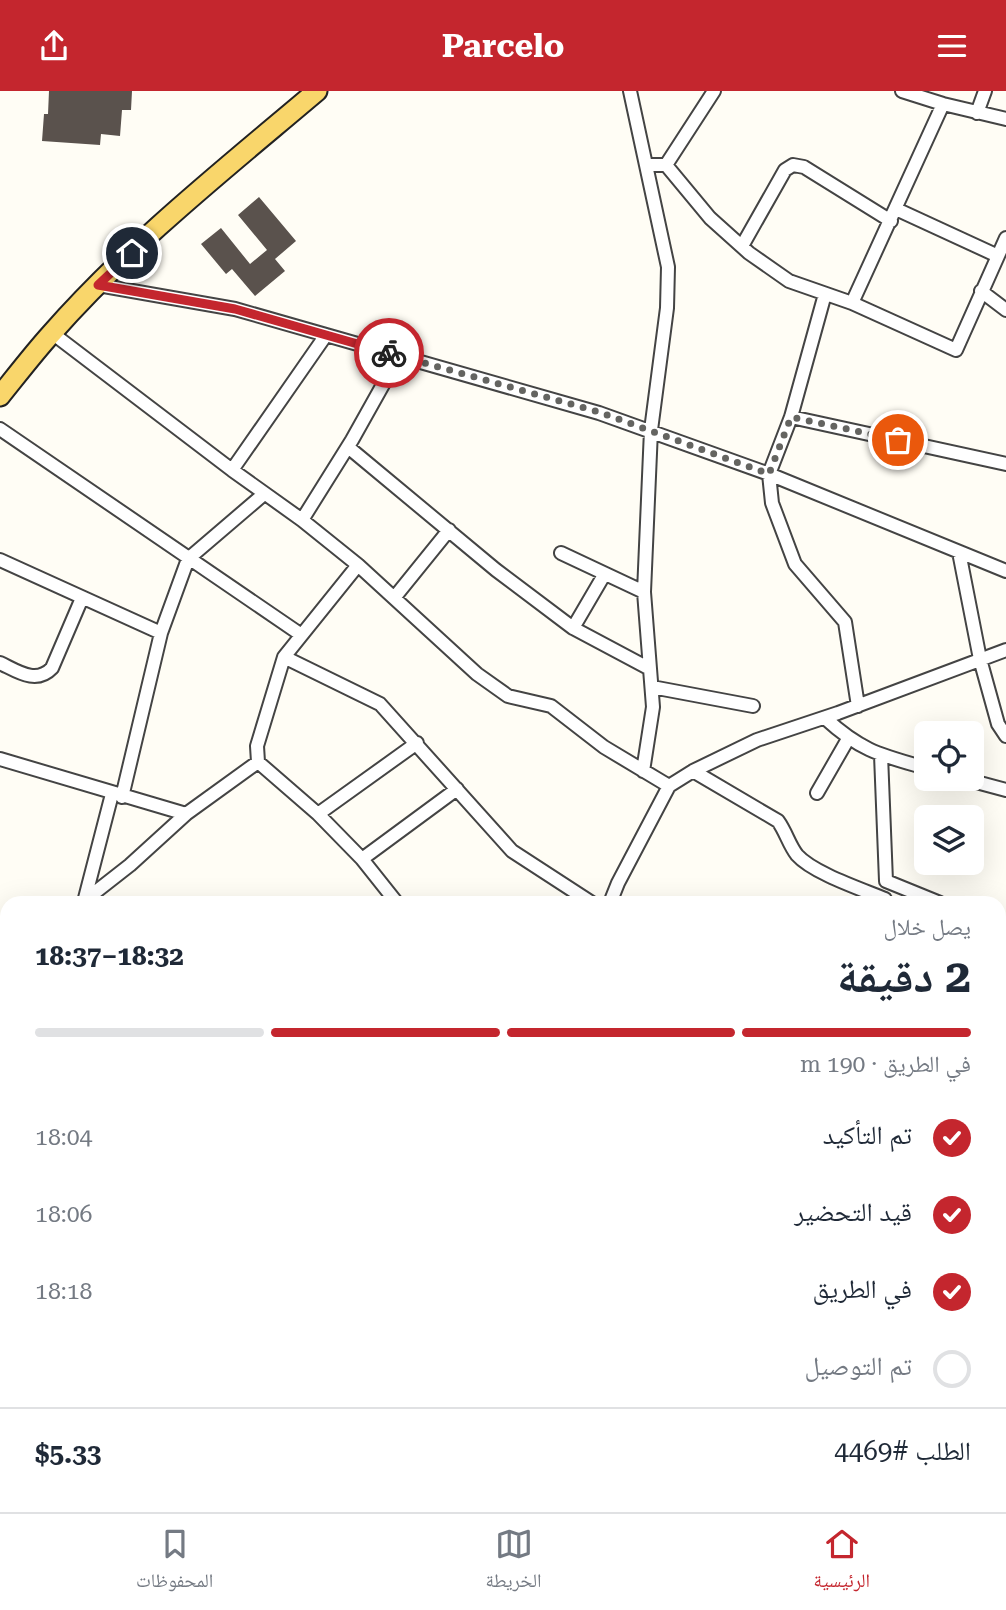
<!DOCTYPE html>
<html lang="ar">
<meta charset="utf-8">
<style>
:root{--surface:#fff;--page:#f2f2f3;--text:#1f2937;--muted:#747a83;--line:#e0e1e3;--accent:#c4262e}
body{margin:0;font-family:"Roboto Serif","Noto Naskh Arabic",serif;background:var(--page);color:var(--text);direction:rtl;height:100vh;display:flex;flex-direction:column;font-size:26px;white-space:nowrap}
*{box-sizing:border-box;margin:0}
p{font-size:23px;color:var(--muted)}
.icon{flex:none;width:38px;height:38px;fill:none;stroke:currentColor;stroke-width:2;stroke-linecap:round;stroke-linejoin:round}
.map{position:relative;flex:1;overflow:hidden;direction:ltr}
.sheet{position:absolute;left:0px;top:805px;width:1006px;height:616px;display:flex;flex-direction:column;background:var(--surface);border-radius:21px 21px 0 0;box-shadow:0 7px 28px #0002;direction:rtl}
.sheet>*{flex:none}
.buttons{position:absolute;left:914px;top:630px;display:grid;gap:14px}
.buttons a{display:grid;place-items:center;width:70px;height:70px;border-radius:10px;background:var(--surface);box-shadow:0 7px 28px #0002;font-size:35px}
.pin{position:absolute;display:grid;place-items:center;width:60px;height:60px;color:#fff;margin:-30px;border:4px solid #fff;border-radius:50%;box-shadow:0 2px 7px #0007}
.courier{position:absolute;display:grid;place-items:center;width:70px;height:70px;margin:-35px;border:5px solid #c4262e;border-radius:50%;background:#fff;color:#222;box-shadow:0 2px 9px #0007}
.head em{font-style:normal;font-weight:700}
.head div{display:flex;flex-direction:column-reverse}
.head{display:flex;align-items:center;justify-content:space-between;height:119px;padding:0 35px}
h1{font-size:46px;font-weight:700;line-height:52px}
.bar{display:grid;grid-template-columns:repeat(4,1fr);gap:10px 7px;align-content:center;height:84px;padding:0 35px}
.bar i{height:9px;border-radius:5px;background:var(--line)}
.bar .active{background:var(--accent)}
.bar p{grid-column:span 4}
.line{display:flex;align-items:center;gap:18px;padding:0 35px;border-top:2px solid var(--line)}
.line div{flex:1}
ol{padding:0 35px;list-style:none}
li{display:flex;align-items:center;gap:21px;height:77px}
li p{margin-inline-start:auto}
li .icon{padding:7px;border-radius:50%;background:var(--accent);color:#fff;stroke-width:4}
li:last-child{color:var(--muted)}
li i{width:38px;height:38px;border:4px solid var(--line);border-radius:50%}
header{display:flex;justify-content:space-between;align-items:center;height:91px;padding:0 35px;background:var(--accent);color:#fff;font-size:32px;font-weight:700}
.dock{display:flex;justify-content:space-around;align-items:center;height:98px;border-top:2px solid var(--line);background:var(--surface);font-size:19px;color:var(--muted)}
.dock a{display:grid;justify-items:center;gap:4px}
.dock .active{color:var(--accent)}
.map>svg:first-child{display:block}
</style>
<header><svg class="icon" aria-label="menu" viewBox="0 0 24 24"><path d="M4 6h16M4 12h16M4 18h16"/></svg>Parcelo<svg class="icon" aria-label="share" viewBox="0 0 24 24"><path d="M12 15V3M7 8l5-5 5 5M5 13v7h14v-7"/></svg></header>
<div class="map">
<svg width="1006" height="1421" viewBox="0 0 1006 1421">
<rect width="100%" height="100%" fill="#fffdf5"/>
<path fill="#5a524d" d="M49 0H132L131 19H122L120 45 101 43 100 54 42 50 44 23H48Z
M259 106 296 150 275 168 285 180 255 205 232 178 226 183 201 153 221 137 250 173 267 159 238 124Z"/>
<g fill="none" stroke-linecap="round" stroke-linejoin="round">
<defs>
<path id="minor" d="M630 0 668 176 667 217 651 339 644 501 653 616 643 680
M902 0 943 13 1006 28
M977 22 985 0
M646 74H666L710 127 749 162 789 190 852 212 956 259 1006 147
M666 74 714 0
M896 118 998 165
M742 155 785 79 793 74 804 76 891 130
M98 194 235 218 599 322 769 383 1006 480
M981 200 1006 219
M825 203 791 326 769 383 772 412 795 473 845 531 858 615
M852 212 943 13
M52 242 232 379 302 429 358 474 477 583 508 605 551 615 604 656 669 695
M791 326 1006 373
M0 338 300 543
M348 356 496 479 573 537 650 578
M232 379 326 244
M302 429 352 349 399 265
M959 461 980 568 998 633 1006 645
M561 462 644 501
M0 469 161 542
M358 474 284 566 257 655 258 671 318 723 362 768 397 812
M394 507 449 439
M573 537 604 484
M284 566 380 613 512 760 592 812
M0 572C17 580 36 594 52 577L82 507
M652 596 753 615
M825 627C861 660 880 664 926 677
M881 664 886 790 940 812
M0 668 186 723
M693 680 778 730C786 741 789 754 797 764 813 782 861 798 885 808
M965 688 1006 699
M817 702 848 648
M122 706 161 542 188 468 264 403
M318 723 417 652
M362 768 457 698
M84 810 130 774 186 723 258 671
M84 811 112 703
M610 812 618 792 669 695 693 680 757 649 838 622 1006 559
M999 834 1006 837
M999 897H1006
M0 902H7
M999 946H1006
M999 997 1006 1000
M999 1024 1006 1010
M999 1092 1006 1095
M0 1104 7 1065
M999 1176 1006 1171
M999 1226 1006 1230
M0 1275 7 1276
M999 1355 1006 1332
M999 1373 1006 1374
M0 1387 7 1388
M147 1414 184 1421
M527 1414 528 1421
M41 1421 42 1414
M445 1421 447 1414
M696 1421 697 1414
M868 1421 871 1414"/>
<path id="primary" d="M0 305C17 284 33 263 51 243 130 153 226 77 317 0"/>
</defs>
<use href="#minor" stroke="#444" stroke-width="16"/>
<use href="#primary" stroke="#222" stroke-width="23"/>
<use href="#minor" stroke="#fff" stroke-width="12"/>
<use href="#primary" stroke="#f9d66b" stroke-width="19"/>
</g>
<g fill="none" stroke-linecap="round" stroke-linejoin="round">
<path stroke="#646461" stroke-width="7" stroke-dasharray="0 12.6" d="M389 262 599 321 769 383 791 326 898 349"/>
<path stroke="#c4262e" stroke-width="9" d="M132 162 98 194 235 218 389 262"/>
</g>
</svg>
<div class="buttons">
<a><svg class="icon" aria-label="locate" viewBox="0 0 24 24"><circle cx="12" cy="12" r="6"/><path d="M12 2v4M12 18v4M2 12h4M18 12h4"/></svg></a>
<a><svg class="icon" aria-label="layers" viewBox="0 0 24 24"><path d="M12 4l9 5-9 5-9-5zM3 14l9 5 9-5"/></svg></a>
</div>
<div class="pin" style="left:898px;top:349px;background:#ea580c"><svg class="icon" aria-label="bag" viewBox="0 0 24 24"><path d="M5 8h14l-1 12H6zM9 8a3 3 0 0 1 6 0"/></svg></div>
<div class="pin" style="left:132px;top:162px;background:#1f2937"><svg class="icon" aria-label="home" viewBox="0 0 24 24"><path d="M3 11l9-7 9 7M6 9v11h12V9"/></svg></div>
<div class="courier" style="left:389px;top:262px"><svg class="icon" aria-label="bike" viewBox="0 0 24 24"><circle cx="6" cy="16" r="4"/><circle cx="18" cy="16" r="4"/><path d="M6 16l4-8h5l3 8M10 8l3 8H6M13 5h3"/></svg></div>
<section class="sheet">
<div class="head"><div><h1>2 دقيقة</h1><p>يصل خلال</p></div><em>18:32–18:37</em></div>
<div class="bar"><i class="active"></i><i class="active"></i><i class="active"></i><i></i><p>في الطريق · 190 m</p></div>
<ol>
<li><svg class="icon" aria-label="check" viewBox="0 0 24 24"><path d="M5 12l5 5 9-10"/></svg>تم التأكيد<p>18:04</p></li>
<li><svg class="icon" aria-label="check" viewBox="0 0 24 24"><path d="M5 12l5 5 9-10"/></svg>قيد التحضير<p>18:06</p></li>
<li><svg class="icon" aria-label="check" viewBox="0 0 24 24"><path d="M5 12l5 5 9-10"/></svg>في الطريق<p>18:18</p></li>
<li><i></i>تم التوصيل</li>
</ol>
<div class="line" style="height:91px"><div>الطلب #4469</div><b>$5.33</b></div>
</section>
</div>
<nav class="dock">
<a class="active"><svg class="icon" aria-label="home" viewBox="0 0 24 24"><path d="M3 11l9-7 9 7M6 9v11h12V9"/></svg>الرئيسية</a>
<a><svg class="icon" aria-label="map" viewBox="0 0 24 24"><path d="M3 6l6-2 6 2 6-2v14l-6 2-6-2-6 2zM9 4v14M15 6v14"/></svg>الخريطة</a>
<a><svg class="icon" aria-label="saved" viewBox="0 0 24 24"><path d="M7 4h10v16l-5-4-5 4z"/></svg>المحفوظات</a>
</nav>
